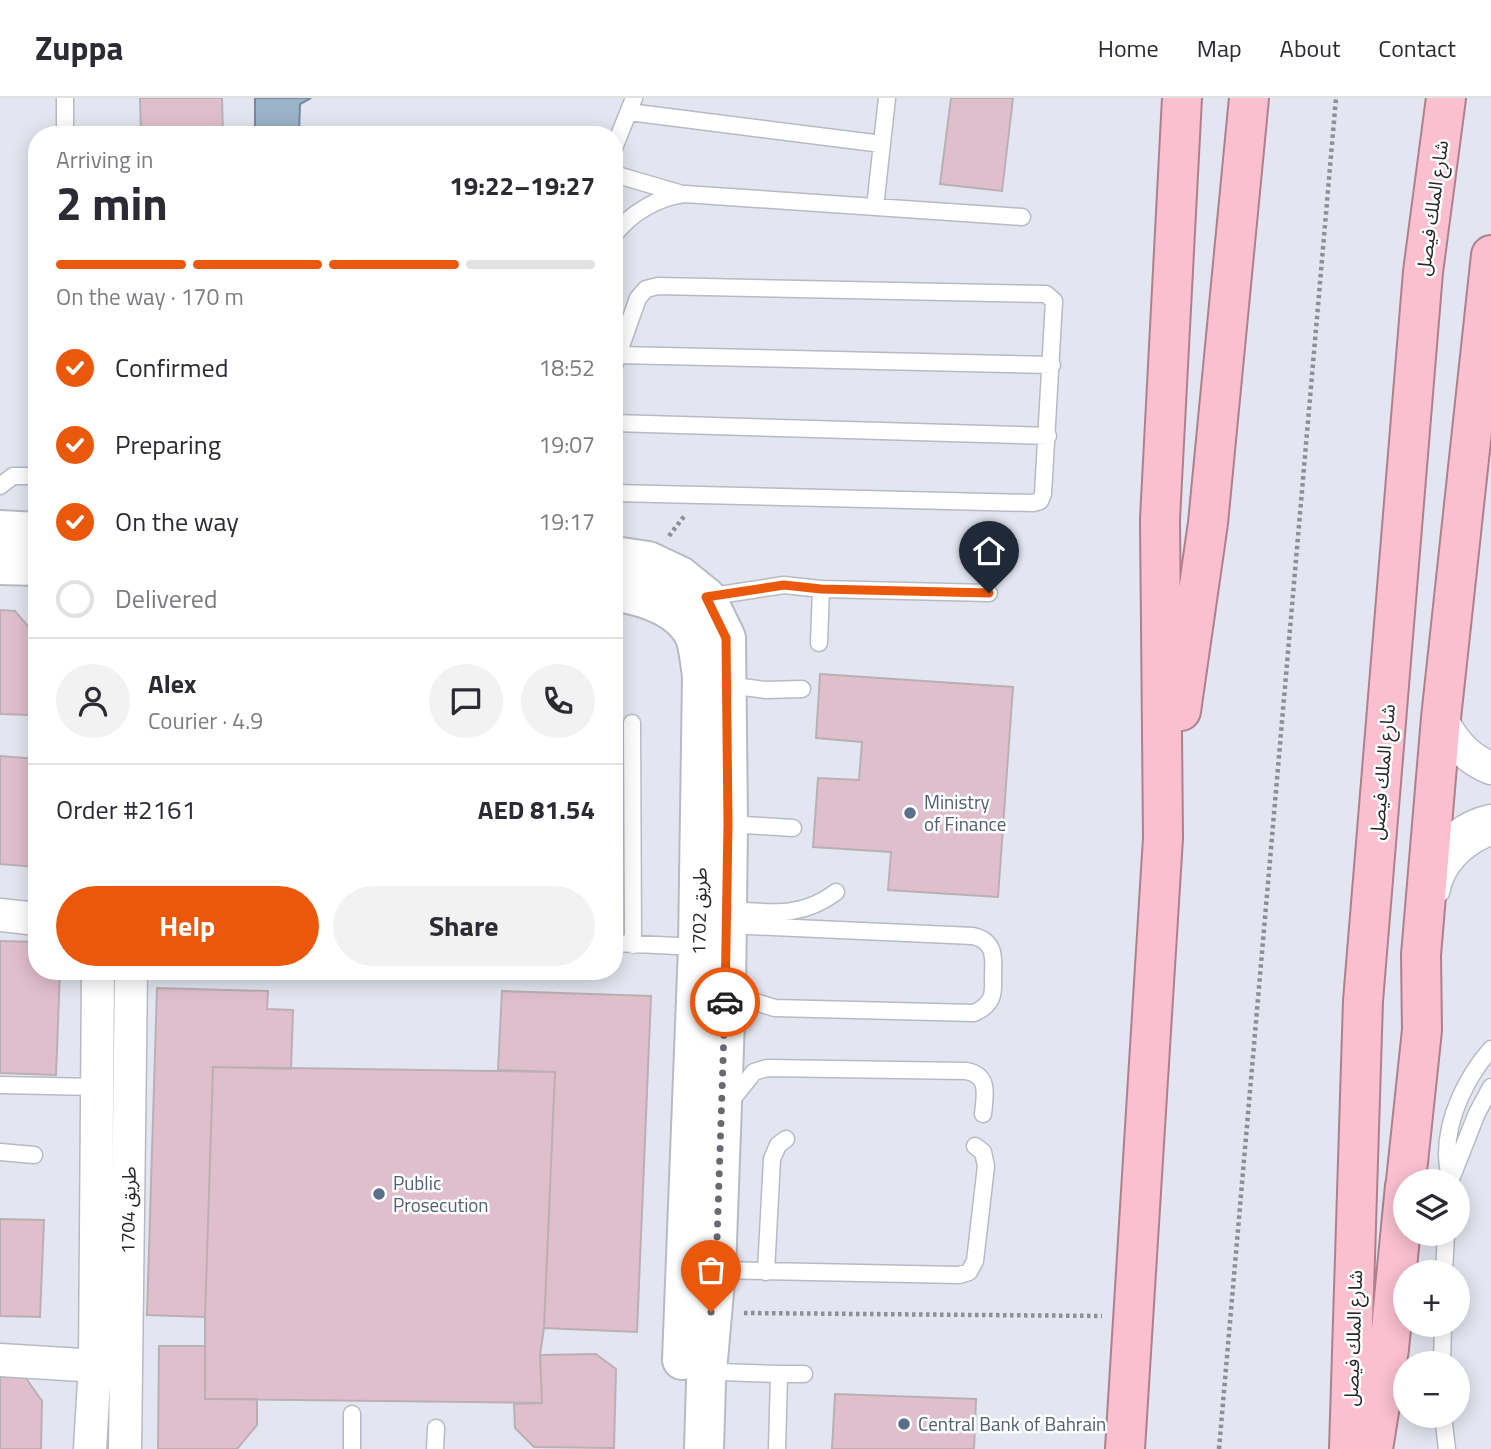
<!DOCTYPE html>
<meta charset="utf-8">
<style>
:root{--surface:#fff;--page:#f2f2f3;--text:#2b2b33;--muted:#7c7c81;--line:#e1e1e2;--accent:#ea580c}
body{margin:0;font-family:"Titillium Web","Noto Sans Arabic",sans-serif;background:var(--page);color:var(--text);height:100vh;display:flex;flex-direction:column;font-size:26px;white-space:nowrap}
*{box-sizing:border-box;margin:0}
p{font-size:23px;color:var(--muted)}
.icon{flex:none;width:38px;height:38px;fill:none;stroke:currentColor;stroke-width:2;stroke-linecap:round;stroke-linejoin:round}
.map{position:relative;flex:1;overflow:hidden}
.drawer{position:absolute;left:28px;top:28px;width:595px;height:854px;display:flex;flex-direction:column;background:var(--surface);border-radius:28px;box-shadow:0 4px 18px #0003}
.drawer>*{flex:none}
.buttons{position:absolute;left:1393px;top:1071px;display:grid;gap:14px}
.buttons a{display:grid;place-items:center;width:77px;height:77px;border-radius:50%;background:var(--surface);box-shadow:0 4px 18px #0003;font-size:35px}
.pin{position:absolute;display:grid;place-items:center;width:60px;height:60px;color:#fff;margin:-72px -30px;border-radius:50% 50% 50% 0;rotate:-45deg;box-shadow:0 0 7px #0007}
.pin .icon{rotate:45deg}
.courier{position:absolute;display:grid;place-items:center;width:70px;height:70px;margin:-35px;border:5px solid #ea580c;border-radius:50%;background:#fff;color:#222;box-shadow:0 2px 9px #0007}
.overview em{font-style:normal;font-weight:700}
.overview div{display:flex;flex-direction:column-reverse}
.overview{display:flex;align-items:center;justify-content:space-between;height:119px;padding:0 28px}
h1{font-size:46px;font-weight:700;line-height:52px}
.bar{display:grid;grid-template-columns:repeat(4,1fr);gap:10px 7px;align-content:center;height:84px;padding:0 28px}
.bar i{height:9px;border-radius:5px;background:var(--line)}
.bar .selected{background:var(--accent)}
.bar p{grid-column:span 4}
.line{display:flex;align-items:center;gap:18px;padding:0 28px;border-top:2px solid var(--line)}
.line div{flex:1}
.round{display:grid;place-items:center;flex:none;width:74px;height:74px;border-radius:37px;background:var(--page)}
ol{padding:0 28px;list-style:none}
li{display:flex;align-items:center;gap:21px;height:77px}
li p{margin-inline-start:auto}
li .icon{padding:7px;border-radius:50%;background:var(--accent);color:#fff;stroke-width:4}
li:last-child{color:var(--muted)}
li i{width:38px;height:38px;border:4px solid var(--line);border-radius:50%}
.primary-button{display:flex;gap:14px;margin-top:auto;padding:14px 28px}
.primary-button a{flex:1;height:80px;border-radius:42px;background:var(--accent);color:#fff;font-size:28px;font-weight:700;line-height:80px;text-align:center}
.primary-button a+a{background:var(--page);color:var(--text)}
header{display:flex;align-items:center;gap:42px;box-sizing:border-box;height:98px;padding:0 35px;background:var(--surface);border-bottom:2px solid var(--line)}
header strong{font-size:33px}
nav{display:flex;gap:38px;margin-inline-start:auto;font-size:24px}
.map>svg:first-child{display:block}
</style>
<header>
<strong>Zuppa</strong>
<nav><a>Home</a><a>Map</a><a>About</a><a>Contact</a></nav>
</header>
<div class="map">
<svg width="1491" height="1351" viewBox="0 0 1491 1351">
<rect width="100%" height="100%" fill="#e3e6f0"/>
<path fill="#9bb3c8" stroke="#788999" stroke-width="2" d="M255 0H311L300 6 299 36 255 35Z"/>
<path fill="#e0bfcc" stroke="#bab0b4" stroke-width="2" d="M140 0H222L223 37H141Z
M951 0H1013L1002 93 940 86Z
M0 512 15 513 33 534 30 617 0 616Z
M820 576 1013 589 998 799 888 792 891 754 813 749 818 680 859 682 862 644 816 640Z
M0 658 37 661 36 769 0 766Z
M614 682 621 683 615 791H614Z
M0 843 37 844V873H60L56 977 0 975Z
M157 890 268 893 267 911 293 912 291 971 213 969 205 1219 147 1217Z
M502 893 651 898 637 1234 544 1230 555 974 498 972Z
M213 969 555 974 544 1230 540 1257 542 1305 205 1301V1219Z
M0 1121 44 1122 40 1219 0 1218Z
M159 1248H205V1301H257V1327L237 1351H158Z
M596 1256 616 1271 614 1350 534 1349 515 1330 514 1306 542 1305 540 1257Z
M0 1279H25L42 1303 41 1351H0Z
M835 1296 976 1301 974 1351H832Z"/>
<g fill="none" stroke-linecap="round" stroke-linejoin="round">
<defs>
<path id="service" d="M629 14 882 46
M65 37V0
M614 50 634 0
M614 76 679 95
M875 109 887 0
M614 137C631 115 658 99 685 96L1022 119
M618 257 1052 267
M614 268 638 200 646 191 658 188 1046 196 1054 203 1043 396 1040 403 1033 405 614 395
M614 325 1048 338
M0 388 13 378H37
M706 499 784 487 821 491 989 495
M819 545 821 491
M727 587 766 592 802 591
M632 625 633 847
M728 726 793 730
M1441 795C1446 768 1466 749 1491 739
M727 812C768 814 801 821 836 794
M614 845 698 849
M726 895 775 910 974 915C981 912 988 907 991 900 994 894 993 885 993 878 994 859 995 843 973 838L727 827
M0 987 96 989
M730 1004 754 974 767 970 966 973C990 977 985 997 983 1016
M0 1054 34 1057
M1451 1081 1477 1015 1491 989
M1450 1083C1449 1074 1447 1065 1447 1056 1447 1019 1467 978 1491 951
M716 1172 959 1177 969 1174 975 1163 986 1068 983 1054 975 1048
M766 1174 772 1061 778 1047 786 1041
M1444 1174 1446 1136
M1442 1265 1443 1227
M779 1276H804
M709 1281 719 1274 779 1276 777 1351
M352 1316V1351
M1443 1318 1447 1351
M435 1351 436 1330"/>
<path id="minor" d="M1441 620C1452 643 1467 661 1491 670
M1428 774C1443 749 1462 729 1491 723
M0 817 37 821
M0 1262 114 1269
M90 1351 95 1267 98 873
M125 1351 131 873"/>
<path id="tertiary" d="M0 432 37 434
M614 458 648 463 680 478 706 499 726 540 728 726 726 895 716 1172 706 1284 704 1351
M0 467 37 468
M614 493C643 498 682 509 695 539 699 550 700 566 702 578L698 849 682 1262"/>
<path id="trunk" d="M1181 613 1208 425 1249 0
M1406 1083 1422 932 1421 857 1441 620 1491 157
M1125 1351 1163 740 1160 421 1182 0
M1349 1351 1363 903 1423 174 1446 0
M1373 1351 1389 1251 1405 1088"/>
</defs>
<use href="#service" stroke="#b7bac3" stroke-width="19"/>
<use href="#minor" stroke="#b7bac3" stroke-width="35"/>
<use href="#tertiary" stroke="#b7bac3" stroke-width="42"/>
<use href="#trunk" stroke="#ae808e" stroke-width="42"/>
<path stroke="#8d8f96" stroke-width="4.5" stroke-dasharray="3.5 3.5" stroke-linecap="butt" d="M669 438 685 417
M744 1215 1102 1218
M1219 1351 1336 0"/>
<use href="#service" stroke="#fff" stroke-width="16"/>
<use href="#minor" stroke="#fff" stroke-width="32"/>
<use href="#tertiary" stroke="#fff" stroke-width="38"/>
<use href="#trunk" stroke="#fac0cf" stroke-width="38"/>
</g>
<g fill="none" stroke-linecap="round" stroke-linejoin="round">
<path stroke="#686a70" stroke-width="7" stroke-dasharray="0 12.6" d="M711 1214 716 1172 725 904"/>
<path stroke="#ea580c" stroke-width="9" d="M725 904 728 726 726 540 706 499 784 487 821 491 989 495"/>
</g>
<g fill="#5c6f8a" stroke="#fff" stroke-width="2.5">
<circle cx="910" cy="715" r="7"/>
<circle cx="379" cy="1096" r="7"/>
<circle cx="904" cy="1326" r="7"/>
</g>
<g text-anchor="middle" stroke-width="5" stroke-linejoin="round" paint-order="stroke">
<g font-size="19" fill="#26272b" stroke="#fff">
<text transform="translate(1432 110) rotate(-82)" y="7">شارع الملك فيصل</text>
<text transform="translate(1382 674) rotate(-85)" y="7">شارع الملك فيصل</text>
<text transform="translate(699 813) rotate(-89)" y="7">طريق 1702</text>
<text transform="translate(128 1112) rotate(-89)" y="7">طريق 1704</text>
<text transform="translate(1353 1240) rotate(-88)" y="7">شارع الملك فيصل</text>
</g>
<g font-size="19" fill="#4e5e75" stroke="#fff" text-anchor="start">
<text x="924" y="711">Ministry<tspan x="924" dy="22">of Finance</tspan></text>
<text x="393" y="1092">Public<tspan x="393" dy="22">Prosecution</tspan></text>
<text x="918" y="1333">Central Bank of Bahrain</text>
</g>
</g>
</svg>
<div class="buttons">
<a><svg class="icon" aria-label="layers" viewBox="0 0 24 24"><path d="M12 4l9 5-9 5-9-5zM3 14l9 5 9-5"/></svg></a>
<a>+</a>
<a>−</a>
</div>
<div class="pin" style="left:711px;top:1214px;background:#ea580c"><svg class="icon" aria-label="bag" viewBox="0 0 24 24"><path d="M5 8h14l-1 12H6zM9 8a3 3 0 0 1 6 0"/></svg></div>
<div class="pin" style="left:989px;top:495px;background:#1f2937"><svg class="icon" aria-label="home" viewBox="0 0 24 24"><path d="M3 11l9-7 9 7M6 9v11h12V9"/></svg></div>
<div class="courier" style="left:725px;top:904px"><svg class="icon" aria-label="car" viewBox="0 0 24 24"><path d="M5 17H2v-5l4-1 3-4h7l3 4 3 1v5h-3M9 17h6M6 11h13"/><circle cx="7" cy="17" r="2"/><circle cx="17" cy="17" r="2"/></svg></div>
<section class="drawer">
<div class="overview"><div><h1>2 min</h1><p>Arriving in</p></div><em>19:22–19:27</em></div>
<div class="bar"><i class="selected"></i><i class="selected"></i><i class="selected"></i><i></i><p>On the way · 170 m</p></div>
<ol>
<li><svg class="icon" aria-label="check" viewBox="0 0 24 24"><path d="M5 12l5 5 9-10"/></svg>Confirmed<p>18:52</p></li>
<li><svg class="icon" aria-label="check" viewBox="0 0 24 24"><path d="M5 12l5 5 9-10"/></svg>Preparing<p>19:07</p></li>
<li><svg class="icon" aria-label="check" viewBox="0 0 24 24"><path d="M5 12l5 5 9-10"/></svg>On the way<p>19:17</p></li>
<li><i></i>Delivered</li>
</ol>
<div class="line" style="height:126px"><a class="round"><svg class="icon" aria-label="person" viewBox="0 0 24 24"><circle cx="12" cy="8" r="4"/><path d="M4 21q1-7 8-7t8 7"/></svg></a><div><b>Alex</b><p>Courier · 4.9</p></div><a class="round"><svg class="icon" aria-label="chat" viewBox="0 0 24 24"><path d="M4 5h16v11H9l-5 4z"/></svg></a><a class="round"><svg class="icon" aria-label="phone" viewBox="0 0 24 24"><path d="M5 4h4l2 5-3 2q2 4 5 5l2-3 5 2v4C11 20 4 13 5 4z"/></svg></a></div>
<div class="line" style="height:91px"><div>Order #2161</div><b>AED 81.54</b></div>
<div class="primary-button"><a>Help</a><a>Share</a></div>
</section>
</div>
